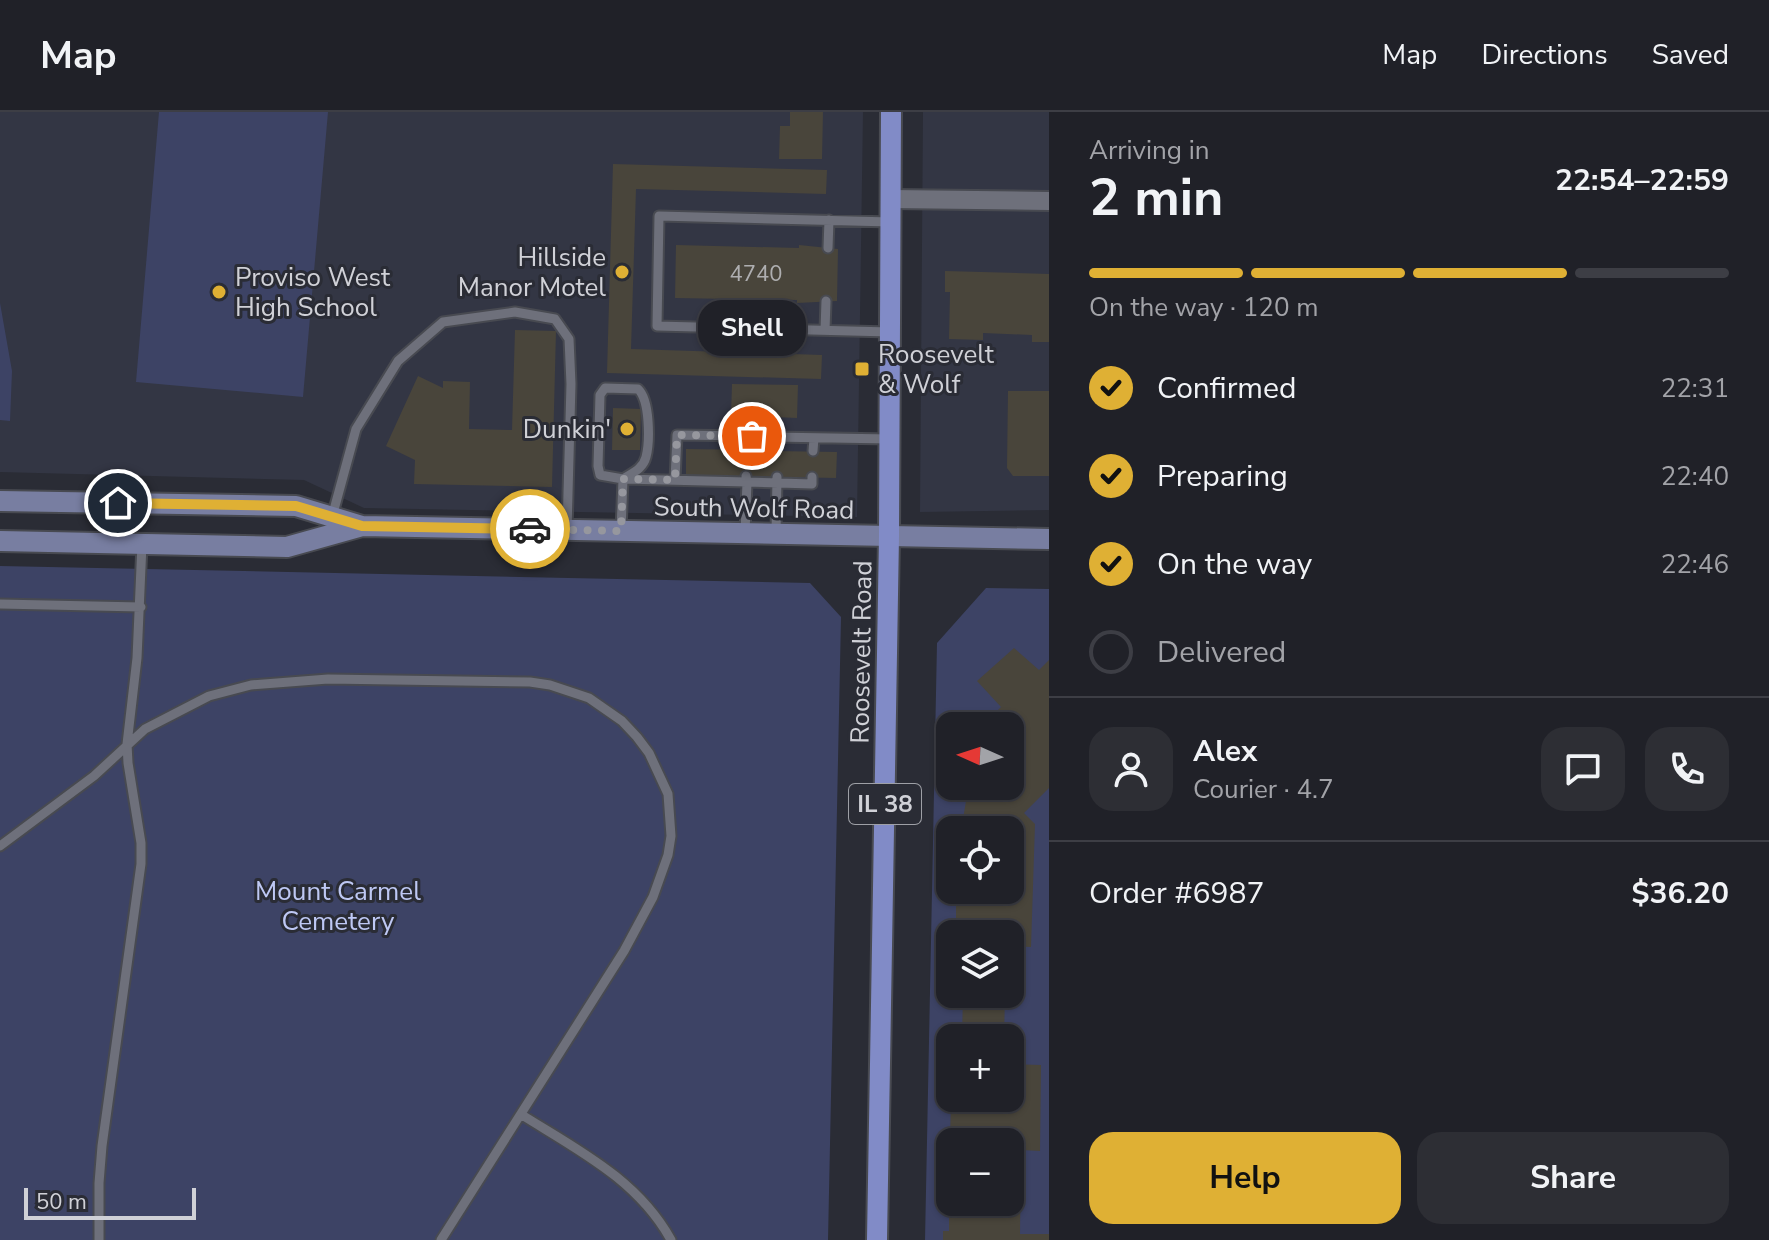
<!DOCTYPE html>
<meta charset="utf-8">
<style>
:root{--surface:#202128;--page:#2d2e34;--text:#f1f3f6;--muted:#a2a3a8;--line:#3d3e45;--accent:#dfb034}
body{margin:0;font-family:"Nunito Sans",sans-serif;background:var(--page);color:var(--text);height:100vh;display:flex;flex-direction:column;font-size:30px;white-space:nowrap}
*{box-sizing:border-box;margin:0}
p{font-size:26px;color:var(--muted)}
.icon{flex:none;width:44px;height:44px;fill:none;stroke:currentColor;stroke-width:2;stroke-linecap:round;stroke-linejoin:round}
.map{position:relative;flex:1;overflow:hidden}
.details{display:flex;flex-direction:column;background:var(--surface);width:720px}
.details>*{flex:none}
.needle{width:52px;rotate:273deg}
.controls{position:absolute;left:936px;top:600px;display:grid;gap:16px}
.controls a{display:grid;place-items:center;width:88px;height:88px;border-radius:16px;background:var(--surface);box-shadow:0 2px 6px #0004,0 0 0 2px var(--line);font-size:40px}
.scale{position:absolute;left:24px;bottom:20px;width:172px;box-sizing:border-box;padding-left:8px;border:4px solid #d0d1d7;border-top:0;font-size:22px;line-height:28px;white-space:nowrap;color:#d0d1d7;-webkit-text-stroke:6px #2a2c35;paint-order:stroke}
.pin{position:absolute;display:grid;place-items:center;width:68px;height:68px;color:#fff;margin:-34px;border:4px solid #fff;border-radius:50%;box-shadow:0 2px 8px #0007}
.courier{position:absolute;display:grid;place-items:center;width:80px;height:80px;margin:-40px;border:6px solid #dfb034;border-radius:50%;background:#fff;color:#222;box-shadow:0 2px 10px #0007}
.bubble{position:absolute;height:56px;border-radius:24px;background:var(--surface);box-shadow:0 2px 6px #0004,0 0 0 2px var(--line);font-size:26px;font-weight:700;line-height:56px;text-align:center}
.overview em{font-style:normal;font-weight:700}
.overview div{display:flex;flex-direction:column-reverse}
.overview{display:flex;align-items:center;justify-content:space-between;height:136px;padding:0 40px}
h1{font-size:52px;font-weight:700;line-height:60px}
.bar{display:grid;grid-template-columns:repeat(4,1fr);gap:12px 8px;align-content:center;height:96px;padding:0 40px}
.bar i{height:10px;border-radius:6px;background:var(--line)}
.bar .selected{background:var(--accent)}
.bar p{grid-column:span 4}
.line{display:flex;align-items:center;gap:20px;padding:0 40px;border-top:2px solid var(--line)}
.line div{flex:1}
.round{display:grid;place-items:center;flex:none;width:84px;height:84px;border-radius:24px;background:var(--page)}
ol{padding:0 40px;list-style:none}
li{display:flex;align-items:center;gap:24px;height:88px}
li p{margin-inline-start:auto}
li .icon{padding:8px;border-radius:50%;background:var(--accent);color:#111;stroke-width:4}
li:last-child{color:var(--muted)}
li i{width:44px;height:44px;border:4px solid var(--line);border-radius:50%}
.action{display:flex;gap:16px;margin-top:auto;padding:16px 40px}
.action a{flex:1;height:92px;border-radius:24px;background:var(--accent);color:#111;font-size:32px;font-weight:700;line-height:92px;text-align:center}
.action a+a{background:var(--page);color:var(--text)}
header{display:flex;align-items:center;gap:48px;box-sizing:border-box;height:112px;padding:0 40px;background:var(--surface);border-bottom:2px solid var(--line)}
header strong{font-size:38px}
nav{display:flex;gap:44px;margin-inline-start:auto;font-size:28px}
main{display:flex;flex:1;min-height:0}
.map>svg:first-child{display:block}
</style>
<header>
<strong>Map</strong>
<nav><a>Map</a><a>Directions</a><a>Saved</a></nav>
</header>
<main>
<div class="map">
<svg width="1049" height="1128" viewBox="0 0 1049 1128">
<rect width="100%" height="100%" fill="#2a2c35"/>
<path fill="#333644" d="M0 0H863L857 405 364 396 304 368 0 360Z
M923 0H1049V398L920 400Z"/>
<path fill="#3d4365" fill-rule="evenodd" d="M159 0H328L303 285 136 270Z
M0 191 12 259 10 309 0 308Z
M0 454 810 471 841 505 828 1128H0Z
M986 476 1049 477V1128H925L937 531ZM950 614H1010V674H950ZM950 718H1010V778H950ZM950 822H1010V882H950ZM950 926H1010V986H950ZM950 1030H1010V1090H950Z"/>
<path fill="#49453b" d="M790 0H823L822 47H779L780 14H790Z
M613 52 827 58 826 82 636 77 631 237 822 243 821 267 607 261Z
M676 133 799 136V133L838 137 837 189 797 191V188L675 186Z
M945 159 1049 162V230H1032V223L983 221V228L949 227 950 180H945Z
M515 218 556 219 552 375 414 372 415 348 386 334 418 264 443 276V269L470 270 469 317 512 318Z
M732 272 798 273 797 306 774 305 773 339 837 340 836 366 686 363V337L752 338 753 305 731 304Z
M1008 279H1049V364H1013L1007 356Z
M613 296 641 297 640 338H612Z
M1014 536 1039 558 1049 548V676L1024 701 1035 712 1031 835 1010 834V822H956V778H1010V718H957V707H963L966 689 974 682 966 674H1010V614H982L1001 595 977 569Z
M963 882H1005L1004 926H962Z
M1010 952 1041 953 1040 1039 1021 1038 1020 1122H1049V1128H943V1119H949V1090H1010V1030H950L951 986H1010Z"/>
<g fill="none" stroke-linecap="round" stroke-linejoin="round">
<defs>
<path id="service" d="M828 136 829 108
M825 218 826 189
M890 220 657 214 659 104 891 110
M773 325 890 327
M813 339 814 326
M746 364 747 370 812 372V365
M623 367C632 361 643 357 646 345 650 329 650 288 638 277L605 276 600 283 598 354 600 363 623 367 747 370 745 421
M675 368 677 323 752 324
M332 405 356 317 398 249 443 210 515 200 555 207 569 227 571 272 567 418
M621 419 623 367
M776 422 777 365
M0 492 141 495
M0 734 94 664 145 617 209 584 251 573 328 567 530 570 550 573 589 586 622 609 637 625 649 641 668 682 671 724 668 743 653 785 624 839 441 1128
M522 1003C578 1038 638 1068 671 1128
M99 1128V1071L102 1034 141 752V731L128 651 127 632 137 546 142 432"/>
<path id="minor" d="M891 87 1049 89"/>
<path id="secondary" d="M0 389 296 394 362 414 1049 427
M0 429 287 435 362 414"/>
<path id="primary" d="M877 1128 889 424 891 0"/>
</defs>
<use href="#service" stroke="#484a51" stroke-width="13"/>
<use href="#minor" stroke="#484a51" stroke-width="22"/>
<use href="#secondary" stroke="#484a51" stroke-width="24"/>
<use href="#primary" stroke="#484a51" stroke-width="24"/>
<use href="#service" stroke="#6e707b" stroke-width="9"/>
<use href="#minor" stroke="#6e707b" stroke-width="18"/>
<use href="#secondary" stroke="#787ea1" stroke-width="20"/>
<use href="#primary" stroke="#818bc7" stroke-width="20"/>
</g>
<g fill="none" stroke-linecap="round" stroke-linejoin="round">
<path stroke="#96979e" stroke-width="8" stroke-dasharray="0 14.4" d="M530 417 621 419 623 367 675 368 677 323 752 324"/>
<path stroke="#dfb034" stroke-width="10" d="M118 391 296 394 362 414 530 417"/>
</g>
<g fill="#dfb034" stroke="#2a2c35" stroke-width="3">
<circle cx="622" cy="160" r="8"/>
<circle cx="219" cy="180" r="8"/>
<rect x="854" y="249" width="16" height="16" rx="4"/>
<circle cx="627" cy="317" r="8"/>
</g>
<g text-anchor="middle" stroke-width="6" stroke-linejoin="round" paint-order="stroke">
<g font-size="22" fill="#aeaeb0">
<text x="756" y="169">4740</text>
</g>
<rect fill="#2a2c35" stroke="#9ea0a6" stroke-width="2" x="849" y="672" width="72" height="40" rx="6"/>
<g font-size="24" font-weight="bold" fill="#d0d1d7">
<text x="885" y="700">IL 38</text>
</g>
<g font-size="26" fill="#d0d1d7" stroke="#2a2c35" text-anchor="end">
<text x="606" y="154">Hillside<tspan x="606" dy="30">Manor Motel</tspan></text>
<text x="235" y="174" text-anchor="start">Proviso West<tspan x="235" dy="30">High School</tspan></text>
<text x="878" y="251" text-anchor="start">Roosevelt<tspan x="878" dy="30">&amp; Wolf</tspan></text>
<text x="611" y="326">Dunkin'</text>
</g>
<g font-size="26" fill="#d0d1d7" stroke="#2a2c35">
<text transform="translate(754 396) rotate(1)" y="9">South Wolf Road</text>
<text transform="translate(861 540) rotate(-89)" y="9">Roosevelt Road</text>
</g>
<g font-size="26" fill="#bec8f4" stroke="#2a2c35">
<text x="338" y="788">Mount Carmel<tspan x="338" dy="30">Cemetery</tspan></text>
</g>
</g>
</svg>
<div class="controls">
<a><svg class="needle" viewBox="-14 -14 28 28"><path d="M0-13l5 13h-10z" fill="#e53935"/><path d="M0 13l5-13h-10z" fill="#a2a3a8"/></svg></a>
<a><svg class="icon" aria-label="locate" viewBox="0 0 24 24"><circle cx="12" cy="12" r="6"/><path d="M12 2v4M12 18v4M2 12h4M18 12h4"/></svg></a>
<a><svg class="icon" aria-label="layers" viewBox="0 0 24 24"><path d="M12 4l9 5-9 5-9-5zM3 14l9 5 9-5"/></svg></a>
<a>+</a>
<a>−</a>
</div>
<div class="scale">50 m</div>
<div class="pin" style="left:752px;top:324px;background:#ea580c"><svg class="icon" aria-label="bag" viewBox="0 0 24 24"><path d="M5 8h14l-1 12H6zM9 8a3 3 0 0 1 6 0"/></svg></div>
<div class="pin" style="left:118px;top:391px;background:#1f2937"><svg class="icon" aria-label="home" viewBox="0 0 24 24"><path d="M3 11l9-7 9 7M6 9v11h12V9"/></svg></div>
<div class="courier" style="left:530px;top:417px"><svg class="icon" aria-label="car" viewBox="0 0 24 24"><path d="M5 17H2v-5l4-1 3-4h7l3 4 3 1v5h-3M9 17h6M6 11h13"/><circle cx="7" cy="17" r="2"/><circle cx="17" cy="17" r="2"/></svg></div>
<div class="bubble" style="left:698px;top:188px;width:108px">Shell</div>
</div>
<section class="details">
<div class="overview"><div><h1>2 min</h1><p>Arriving in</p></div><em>22:54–22:59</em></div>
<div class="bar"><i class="selected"></i><i class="selected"></i><i class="selected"></i><i></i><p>On the way · 120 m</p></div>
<ol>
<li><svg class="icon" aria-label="check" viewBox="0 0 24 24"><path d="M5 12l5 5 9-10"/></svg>Confirmed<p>22:31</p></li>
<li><svg class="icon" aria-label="check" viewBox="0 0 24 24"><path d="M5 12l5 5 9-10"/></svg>Preparing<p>22:40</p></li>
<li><svg class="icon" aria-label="check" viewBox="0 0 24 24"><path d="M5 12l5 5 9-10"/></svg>On the way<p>22:46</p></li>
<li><i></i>Delivered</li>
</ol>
<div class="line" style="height:144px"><a class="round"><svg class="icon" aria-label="person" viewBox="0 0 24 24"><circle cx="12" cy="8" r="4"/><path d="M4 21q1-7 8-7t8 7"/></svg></a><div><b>Alex</b><p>Courier · 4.7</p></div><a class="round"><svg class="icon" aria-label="chat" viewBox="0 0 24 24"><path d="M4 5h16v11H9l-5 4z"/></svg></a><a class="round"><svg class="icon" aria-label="phone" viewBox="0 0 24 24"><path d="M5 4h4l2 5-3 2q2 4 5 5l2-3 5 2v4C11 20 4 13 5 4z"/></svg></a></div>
<div class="line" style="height:104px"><div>Order #6987</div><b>$36.20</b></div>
<div class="action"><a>Help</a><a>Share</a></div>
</section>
</main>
